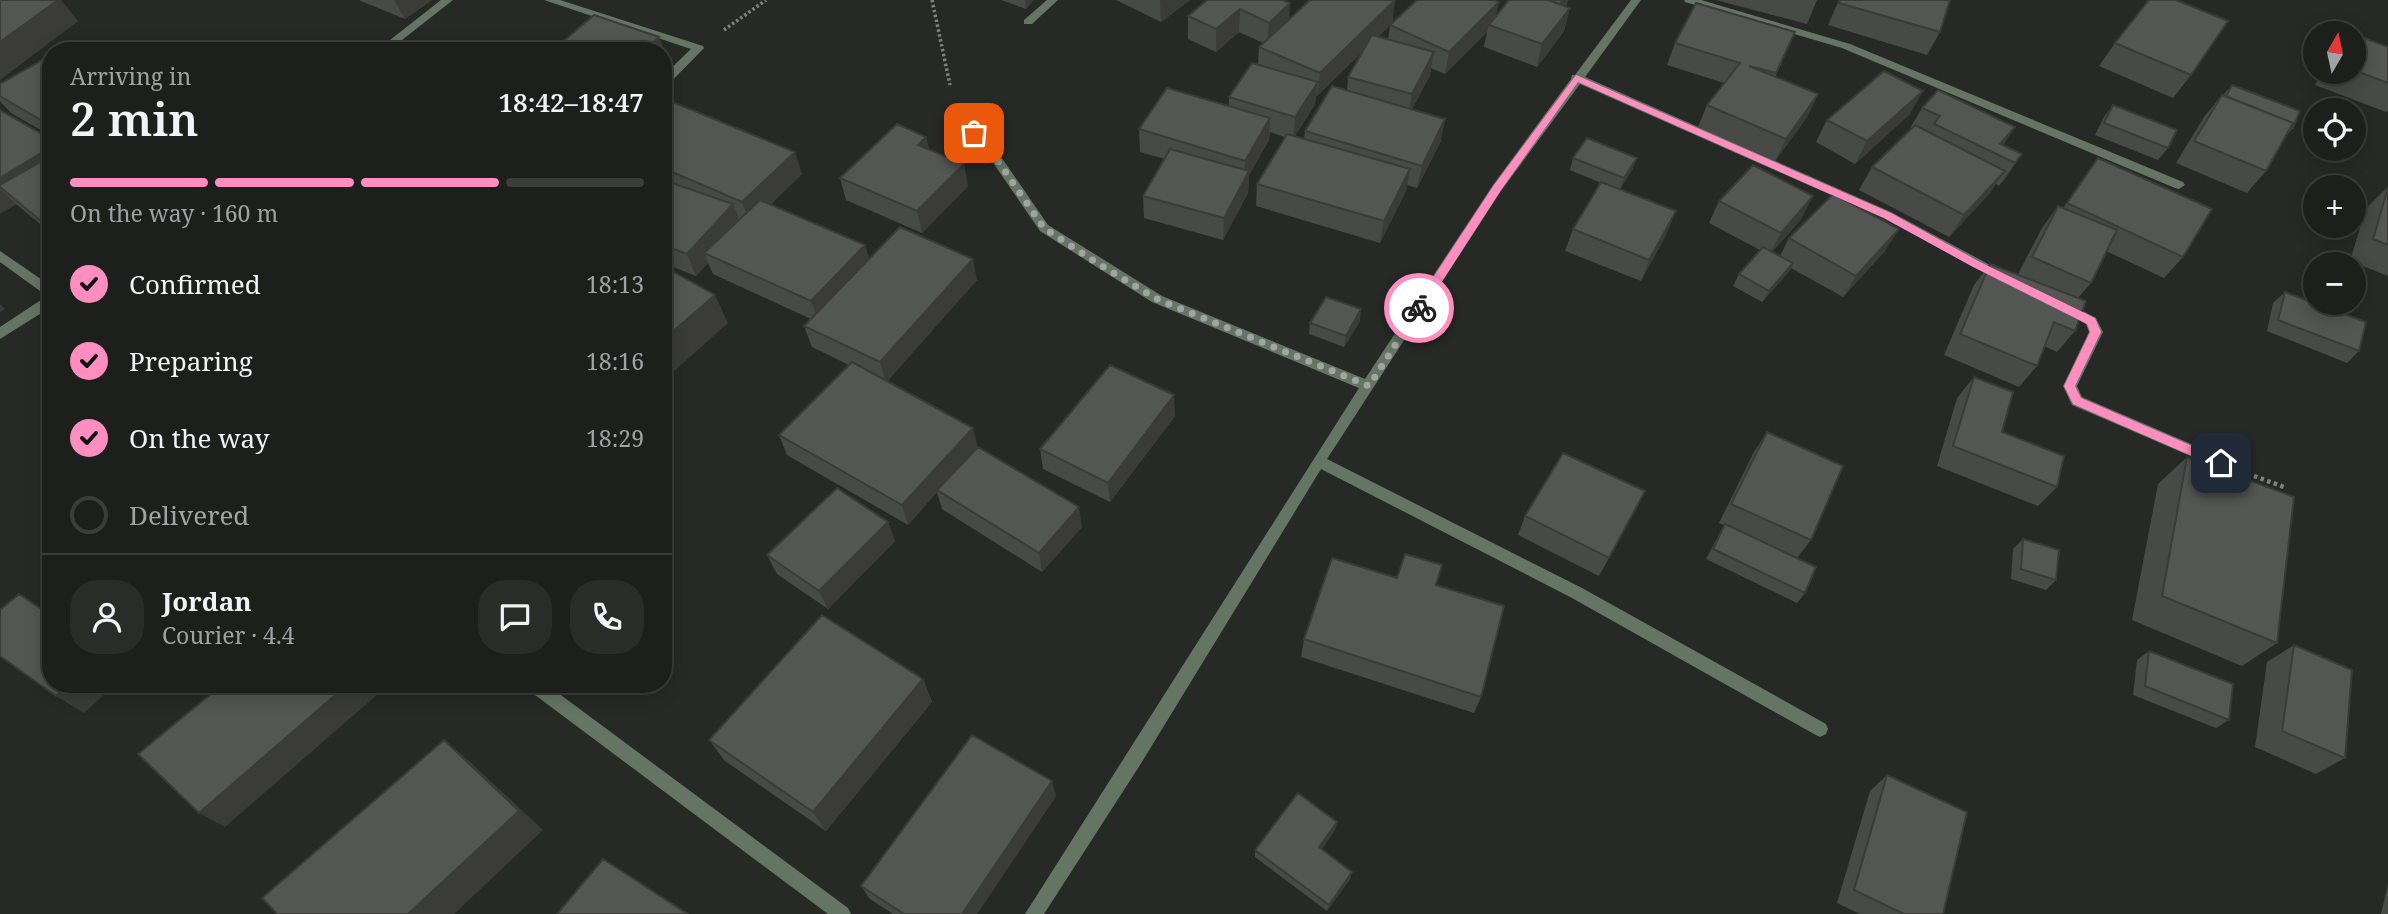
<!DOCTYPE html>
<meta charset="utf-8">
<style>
:root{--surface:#1d1f1d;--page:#2a2c2a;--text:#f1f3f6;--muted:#a0a2a4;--line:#3b3d3b;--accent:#fd8ebf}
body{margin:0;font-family:"Noto Serif",serif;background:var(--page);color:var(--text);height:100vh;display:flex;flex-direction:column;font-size:26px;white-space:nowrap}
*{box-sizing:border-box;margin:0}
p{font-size:23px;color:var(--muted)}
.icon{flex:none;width:38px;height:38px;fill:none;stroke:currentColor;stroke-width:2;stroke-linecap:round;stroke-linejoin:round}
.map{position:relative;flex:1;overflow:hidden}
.drawer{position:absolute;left:42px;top:42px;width:630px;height:651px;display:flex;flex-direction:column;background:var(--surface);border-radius:28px;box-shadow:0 4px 18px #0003,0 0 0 2px var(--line)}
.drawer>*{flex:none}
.needle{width:46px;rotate:9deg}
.tools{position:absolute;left:2303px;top:21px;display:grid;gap:14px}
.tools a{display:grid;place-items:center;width:63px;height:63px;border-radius:50%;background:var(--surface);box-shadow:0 4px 18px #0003,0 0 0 2px var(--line);font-size:35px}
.pin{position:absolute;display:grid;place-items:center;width:60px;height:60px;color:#fff;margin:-30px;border-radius:14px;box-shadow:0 4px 10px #0006}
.courier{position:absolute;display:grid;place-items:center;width:70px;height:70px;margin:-35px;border:5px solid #fd8ebf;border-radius:50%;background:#fff;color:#222;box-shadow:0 2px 9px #0007}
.head em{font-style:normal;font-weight:600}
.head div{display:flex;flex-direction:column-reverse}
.head{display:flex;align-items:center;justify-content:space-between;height:119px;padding:0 28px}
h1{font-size:46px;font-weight:600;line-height:52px}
.bar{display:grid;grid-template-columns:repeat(4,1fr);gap:10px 7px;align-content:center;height:84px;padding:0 28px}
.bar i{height:9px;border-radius:5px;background:var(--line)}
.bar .selected{background:var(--accent)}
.bar p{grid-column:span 4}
.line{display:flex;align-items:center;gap:18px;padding:0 28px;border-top:2px solid var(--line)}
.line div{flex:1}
.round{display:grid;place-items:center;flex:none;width:74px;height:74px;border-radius:28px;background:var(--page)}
ol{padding:0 28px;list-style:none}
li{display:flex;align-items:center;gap:21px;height:77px}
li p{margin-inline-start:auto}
li .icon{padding:7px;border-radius:50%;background:var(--accent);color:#111;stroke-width:4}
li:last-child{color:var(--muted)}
li i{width:38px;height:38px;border:4px solid var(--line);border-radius:50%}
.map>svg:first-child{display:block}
</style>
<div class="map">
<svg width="2388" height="914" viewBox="0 0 2388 914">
<rect width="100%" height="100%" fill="#272927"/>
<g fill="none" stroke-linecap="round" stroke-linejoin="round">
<path stroke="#7f817f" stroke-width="3.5" stroke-dasharray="2.5 2.5" stroke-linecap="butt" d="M932 0 950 85
M724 30 766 0"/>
<path stroke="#7f817f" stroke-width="4.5" stroke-dasharray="3.5 3.5" stroke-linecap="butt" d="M2254 476 2284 487"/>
<path fill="#647663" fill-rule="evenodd" d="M441 0H453L388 51H376Z
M544 0H560L703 46 704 48 667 86 663 87V76L691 49Z
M1047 0H1058L1032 24H1024V20Z
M1631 0H1641L1585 77 1891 212 2007 274 2009 277 2007 280H1999L1883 218 1580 84 1501 191 1327 459 1582 588 1826 724 1828 729 1826 734 1820 737 1814 734 1572 598 1321 469 1140 765 1044 914H1025L1359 388 1152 302 1040 231 987 154 952 118V112H960L995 148 1048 225 1162 296 1365 379 1493 185 1571 79 1572 75H1575Z
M1684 0H1701L1850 44 2183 182 2185 185 2179 189 2175 188 1842 48 1685 2Z
M0 251 51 286V307L0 339V327L47 296 0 262Z
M2066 302 2096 318 2103 332 2077 386 2082 397 2226 459 2228 463 2226 467H2216L2072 405 2063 386 2089 332 2086 324 2061 310 2060 307 2061 304Z
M525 684H546L848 908 851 914H828L527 689Z"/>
</g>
<path fill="#484a47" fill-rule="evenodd" d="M360 0H432L405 19 361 1Z
M1001 0H1034L1026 9Z
M1116 0H1190L1161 22Z
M1207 0 1289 19 1395 0 1392 23 1378 37 1388 40 1390 25 1496 15 1567 4 1565 6 1570 8 1564 31 1537 67 1484 47 1487 32 1445 74 1431 68 1430 75 1412 109 1441 141 1417 188 1407 185 1406 191 1380 243 1256 206 1257 184 1285 137 1270 132 1269 140 1249 175 1248 193 1223 240 1144 218 1143 196 1165 159 1140 152 1139 129 1229 106V97L1258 64 1259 47 1263 43 1239 32 1216 52 1188 39V16ZM1363 51 1348 77 1347 90 1305 131 1304 139 1295 136 1315 104 1316 95 1317 96Z
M1716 0H1817L1807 24Z
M1839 0H1950L1940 32 1927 55 1828 25Z
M1795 32 1775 77 1818 94 1807 117 1775 161 1698 127 1707 105 1724 83 1667 65 1675 43Z
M2354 34 2388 47V110L2386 112 2315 85 2322 72H2354Z
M2115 43 2191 75 2173 98 2099 66Z
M51 55V136L11 113 0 101V84Z
M2232 85 2293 128 2286 136 2266 171 2247 193 2176 163 2204 117 2222 95H2223Z
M2113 105 2168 148 2158 160 2095 135 2104 117Z
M663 106 802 174 771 204 869 259 977 280 887 381 978 447 1082 527 1042 572 942 509 937 492 908 525 787 455 779 435 849 365 812 347 804 326 811 319 713 274 708 263 696 276 663 263Z
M1922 108 2015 127 2003 145 2022 154 2007 176 1999 186 1996 184 1990 193 1949 237 1859 190 1872 167 1909 130Z
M0 110 51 139V233L16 204 0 214Z
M1910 114 1855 164 1816 142 1827 120Z
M2315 115V136L2307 133Z
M926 137 929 149 968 186 922 233 846 200 840 178Z
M1573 158H1637L1632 170 1620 189 1667 233 1641 281 1565 251 1573 229 1601 183 1570 170Z
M2098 158 2183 257 2164 278 2106 251 2091 283 2078 298 2075 331 2057 352 2044 346 2037 366 2019 387 1944 355 1974 285 1990 264 2018 274 2042 228 2058 206 2063 208Z
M2388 187V276L2350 261 2366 208Z
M1719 201 1802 218 1772 252 1780 256 1789 238 1885 251 1843 297 1791 268 1787 274 1762 302 1733 286 1739 274 1760 250 1709 223Z
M2285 292 2359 351 2347 363 2267 331 2273 303Z
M1360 321 1344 347 1309 334 1310 323Z
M1974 377 2002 432 2057 487 2038 506 1937 466 1957 398Z
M1175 416 1110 502 1043 469 1040 449Z
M1767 432 1811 540 1797 558 1805 593 1797 603 1706 559 1724 525 1719 523 1754 452Z
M2187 457 2277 643 2242 666 2132 620 2158 484Z
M1635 511 1599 576 1518 535 1525 516Z
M888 522 895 541 828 609 777 574 767 555Z
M2023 539 2056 580 2046 590 2011 579 2013 549Z
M1397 578 1436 585 1481 697 1474 713 1301 657 1304 639Z
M2294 645 2345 758 2316 774 2255 747 2267 662Z
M2149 651 2229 720 2216 728 2133 695 2137 660Z
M923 679 932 702 826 831 725 761 709 740Z
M1887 775 1943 914H1860L1837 903 1870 791Z
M1056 796 977 914H893L870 899 861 886Z
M1337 822 1335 830 1322 849 1352 872 1350 879 1327 911 1255 857V850Z
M2388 884V914H2381Z"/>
<path fill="#3b3c3a" d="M58 0H61L78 21 0 80V42Z
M394 0H432L405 19Z
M1025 0H1034L1026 9Z
M1160 0H1190L1161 22Z
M1395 0 1392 23 1317 96 1320 73Z
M1563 0H1568L1567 4 1554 19 1558 6Z
M1499 2 1494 25H1489L1487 32 1445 74 1449 52Z
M1290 3 1289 26 1267 45 1269 23Z
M1570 8 1564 31 1537 67 1542 44Z
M1240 9 1239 32 1216 52V29Z
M659 37 668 60 663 64V51H644Z
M1434 52 1430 75 1408 117 1412 94Z
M1318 82 1315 104 1293 139 1295 117Z
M1923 91 1910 114 1855 164 1867 141Z
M1818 94 1807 117 1775 161 1786 139Z
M1270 118 1269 140 1249 175 1248 193 1223 240 1224 218 1244 179 1245 161Z
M1445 119 1441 141 1417 188 1422 166Z
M2015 127 2000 149V144Z
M926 137 931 159 918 145Z
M51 147V182L0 187V178Z
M795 152 802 174 751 224 742 202Z
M2022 154 2007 176 1999 186 2015 163Z
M1637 158 1632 170 1620 190 1624 178Z
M964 164 968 186 922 233 917 211Z
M1410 169 1406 191 1380 243 1384 221Z
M2005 171 1990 193 1949 237 1964 215Z
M0 188 16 204 0 214Z
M1813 196 1802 218 1769 255 1781 233Z
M733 204 742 226 704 253 708 263 696 276 687 254Z
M1676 211 1667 233 1641 281 1649 260Z
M51 215V230L41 221Z
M1899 229 1885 251 1843 297 1856 276Z
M865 245 872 267 819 322 811 301Z
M973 259 977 280 886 383 880 362Z
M1793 263 1787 274 1762 302 1769 291Z
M715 295 728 323 663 381V340Z
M0 304 5 309 0 312Z
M1361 309 1360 321 1344 347 1346 336Z
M1174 395 1175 416 1110 502 1108 483Z
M973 428 978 448 937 490V492L908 525 902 505Z
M1079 507 1082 527 1042 572 1039 553Z
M888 522 895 541 828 609 819 591Z
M923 679 932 702 826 831 813 812Z
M70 684H116L84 713 56 696Z
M348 684H383L386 687 225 827 199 813Z
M444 740 469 761 543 830 454 914H408Z
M1052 781 1056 796 977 914H962Z
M1337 822 1335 830 1318 855 1319 847Z
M1352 872 1350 879 1327 911 1329 905Z"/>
<path fill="#545653" stroke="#3b3c3a" stroke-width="2" d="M0 0H58L0 42Z
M1207 0H1283L1290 3 1269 23 1240 9 1216 29 1188 16Z
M1310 0H1395L1320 73 1259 47Z
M1417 0H1494L1499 2 1449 52 1390 25Z
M1509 0H1548L1570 8 1542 44 1489 25Z
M1548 0H1563L1560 4Z
M1840 0H1950L1940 32 1839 3Z
M2149 0H2176L2228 21 2191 75 2115 43Z
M1696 3 1795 32 1776 73 1749 66 1818 94 1786 139 1707 105 1740 63 1675 43Z
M594 15 659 37 644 51H552Z
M2354 34 2388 47V83L2354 70Z
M1372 35 1434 52 1412 94 1348 77Z
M68 45 79 51H58Z
M51 55V126L0 96V84Z
M1252 63 1318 82 1295 117 1229 97Z
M1884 71 1923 91 1867 141 1827 120Z
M2232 85 2300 111 2293 128 2291 127 2293 123 2226 96Z
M1332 86 1445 119 1422 166 1305 131Z
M1167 88 1270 118 1245 161 1139 129Z
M1938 90 2015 127 2000 144 2022 154 2015 163 1934 124 1940 116 1922 108Z
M2222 95 2293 123 2266 171 2194 141Z
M670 101 795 152 742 202 663 168V106Z
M2324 104 2340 110H2322Z
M2113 105 2177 130 2168 148 2104 123Z
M0 110 51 139V147L0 178Z
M897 124 926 137 918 145 964 164 917 211 840 178Z
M1915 125 2005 171 1964 215 1872 167Z
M1287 134 1410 169 1384 221 1257 184Z
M1587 138 1637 158 1624 178 1573 158Z
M1170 149 1249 171 1224 218 1143 196Z
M51 156V215L41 221 0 187V185Z
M2098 158 2212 209 2183 257 2067 203Z
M1753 165 1813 196 1781 233 1719 201Z
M669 182 733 204 687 254 663 245V187Z
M1601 182 1676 211 1649 260 1573 229Z
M2388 188V245L2373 239Z
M1833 194 1899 229 1856 276 1789 238Z
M760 200 865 245 811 301 704 253Z
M2058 206 2117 230 2091 283 2032 257Z
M900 227 973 259 880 362 804 326Z
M1763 247 1793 263 1769 291 1739 274Z
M1990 264 2086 301 2075 331 2054 322 2037 366 1960 334Z
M663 266 715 295 663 340Z
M2285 292 2366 322 2359 351 2278 320Z
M1326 297 1361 309 1346 336 1310 323Z
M852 362 973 428 902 505 779 435Z
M1110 365 1174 395 1108 483 1040 449Z
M1974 377 2013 392 2002 432 2064 456 2057 487 1953 446Z
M1767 432 1843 466 1811 540 1731 504Z
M978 447 1079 507 1039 553 937 490Z
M1563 453 1645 491 1609 558 1525 516Z
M2187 457 2294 497 2277 643 2162 596Z
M837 488 888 522 819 591 767 555Z
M1725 524 1816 567 1805 593 1713 549Z
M2023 539 2059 550 2056 580 2021 569Z
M1405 554 1442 565 1436 585 1504 606 1481 697 1304 639 1332 558 1397 578Z
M19 594 50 615 51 614V684H70L56 696 0 656V610Z
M822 615 923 679 813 812 709 740Z
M2294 645 2352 670 2345 758 2282 731Z
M2149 651 2233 684 2229 720 2145 686Z
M223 684H348L199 813 138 754Z
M972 735 1052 781 962 914H904L861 886Z
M444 740 519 811 408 914H277L262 898Z
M1887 775 1967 812 1943 914H1904L1854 890Z
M1298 793 1337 822 1319 847 1352 872 1329 905 1255 850Z
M603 859 688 914H557Z"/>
<path fill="#fd8ebf" d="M1576 75 1891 213 1980 262 2095 318 2101 332 2075 386 2081 398 2225 460V467H2217L2073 404 2064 386 2090 332 2087 324 1973 267 1884 218 1578 82 1501 190 1423 311H1415V305L1494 185Z"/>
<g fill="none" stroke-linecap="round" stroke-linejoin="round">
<path stroke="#a2a4a2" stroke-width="7" stroke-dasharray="0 12.6" d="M974 133 991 151 1044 228 1097 263 1157 299 1369 386 1419 308"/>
</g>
</svg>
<div class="tools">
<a><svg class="needle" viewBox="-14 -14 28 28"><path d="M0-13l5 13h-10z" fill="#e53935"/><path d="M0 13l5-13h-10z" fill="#a0a2a4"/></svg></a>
<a><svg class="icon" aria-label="locate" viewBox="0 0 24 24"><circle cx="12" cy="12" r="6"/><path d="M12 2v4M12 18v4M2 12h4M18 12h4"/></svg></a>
<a>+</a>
<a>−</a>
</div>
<div class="pin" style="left:974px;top:133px;background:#ea580c"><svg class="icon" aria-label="bag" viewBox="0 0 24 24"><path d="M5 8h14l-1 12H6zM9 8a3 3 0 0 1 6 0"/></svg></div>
<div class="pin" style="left:2221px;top:463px;background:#1f2937"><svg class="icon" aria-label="home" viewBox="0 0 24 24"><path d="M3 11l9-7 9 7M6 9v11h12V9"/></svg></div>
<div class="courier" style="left:1419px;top:308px"><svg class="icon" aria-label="bike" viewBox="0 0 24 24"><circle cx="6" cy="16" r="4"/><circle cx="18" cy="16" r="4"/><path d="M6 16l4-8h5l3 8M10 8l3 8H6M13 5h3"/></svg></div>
<section class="drawer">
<div class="head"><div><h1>2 min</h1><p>Arriving in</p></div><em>18:42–18:47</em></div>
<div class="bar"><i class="selected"></i><i class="selected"></i><i class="selected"></i><i></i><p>On the way · 160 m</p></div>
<ol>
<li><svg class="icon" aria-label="check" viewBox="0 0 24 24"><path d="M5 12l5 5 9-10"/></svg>Confirmed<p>18:13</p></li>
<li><svg class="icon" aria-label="check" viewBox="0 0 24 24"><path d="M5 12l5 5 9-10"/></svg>Preparing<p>18:16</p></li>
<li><svg class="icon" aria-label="check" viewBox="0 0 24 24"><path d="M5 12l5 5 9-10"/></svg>On the way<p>18:29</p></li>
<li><i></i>Delivered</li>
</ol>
<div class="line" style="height:126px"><a class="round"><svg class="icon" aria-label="person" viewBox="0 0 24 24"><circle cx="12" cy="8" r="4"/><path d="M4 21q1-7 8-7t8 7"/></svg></a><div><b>Jordan</b><p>Courier · 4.4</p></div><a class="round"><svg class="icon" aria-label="chat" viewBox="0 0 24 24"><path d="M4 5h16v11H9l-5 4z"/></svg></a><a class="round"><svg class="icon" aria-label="phone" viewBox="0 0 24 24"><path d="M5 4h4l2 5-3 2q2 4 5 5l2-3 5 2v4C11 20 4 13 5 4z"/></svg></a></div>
</section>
</div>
